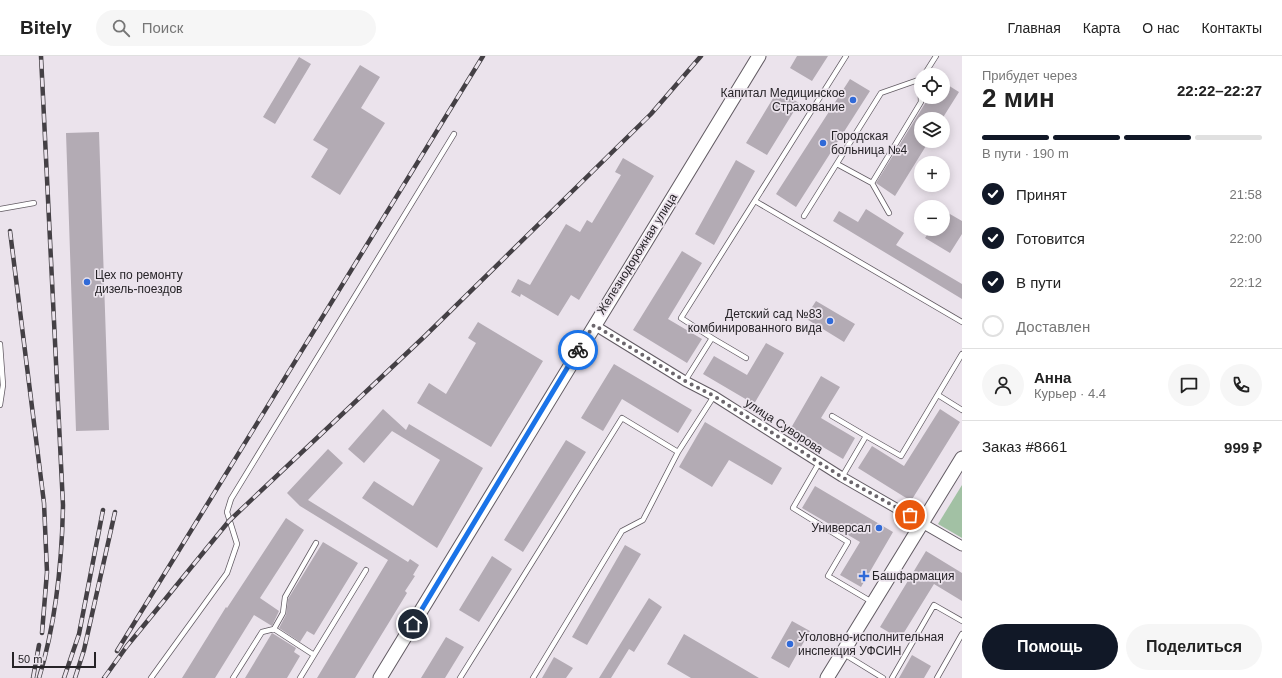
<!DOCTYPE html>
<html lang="ru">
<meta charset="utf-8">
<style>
:root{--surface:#fff;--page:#f6f6f6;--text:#222;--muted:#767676;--line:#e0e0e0;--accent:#111827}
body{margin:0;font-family:Arial,sans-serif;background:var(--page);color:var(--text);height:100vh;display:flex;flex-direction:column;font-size:15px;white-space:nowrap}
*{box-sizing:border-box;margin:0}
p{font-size:13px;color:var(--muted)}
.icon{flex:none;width:22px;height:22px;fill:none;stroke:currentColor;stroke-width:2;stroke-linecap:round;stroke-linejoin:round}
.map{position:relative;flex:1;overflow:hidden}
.drawer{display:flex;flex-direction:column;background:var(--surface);width:320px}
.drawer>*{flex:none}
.controls{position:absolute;left:914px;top:12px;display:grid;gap:8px}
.controls a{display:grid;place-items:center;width:36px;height:36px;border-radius:50%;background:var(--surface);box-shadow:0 2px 10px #0003;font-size:20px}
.scale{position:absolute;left:12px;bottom:10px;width:84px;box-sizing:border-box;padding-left:4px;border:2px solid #262327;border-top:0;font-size:11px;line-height:14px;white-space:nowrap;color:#262327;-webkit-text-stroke:3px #ebe3ec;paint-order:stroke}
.pin{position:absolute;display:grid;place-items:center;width:34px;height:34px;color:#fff;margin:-17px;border:2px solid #fff;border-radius:50%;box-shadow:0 1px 4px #0007}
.courier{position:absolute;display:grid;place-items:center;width:40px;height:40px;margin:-20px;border:3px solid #1a73e8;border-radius:50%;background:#fff;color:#222;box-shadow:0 1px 5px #0007}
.headline em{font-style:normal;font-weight:700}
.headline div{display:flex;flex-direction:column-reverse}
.headline{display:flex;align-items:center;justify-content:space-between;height:68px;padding:0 20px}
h1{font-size:26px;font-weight:700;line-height:30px}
.bar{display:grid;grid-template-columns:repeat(4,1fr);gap:6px 4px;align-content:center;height:48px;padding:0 20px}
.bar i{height:5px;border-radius:3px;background:var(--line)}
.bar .active{background:var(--accent)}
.bar p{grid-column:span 4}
.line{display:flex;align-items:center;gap:10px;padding:0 20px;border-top:1px solid var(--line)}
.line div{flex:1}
.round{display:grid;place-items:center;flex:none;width:42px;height:42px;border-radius:21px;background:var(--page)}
ol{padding:0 20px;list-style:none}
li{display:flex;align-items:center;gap:12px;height:44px}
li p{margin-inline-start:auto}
li .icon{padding:4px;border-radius:50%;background:var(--accent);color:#fff;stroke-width:4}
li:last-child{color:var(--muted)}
li i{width:22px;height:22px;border:2px solid var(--line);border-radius:50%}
.action{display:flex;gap:8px;margin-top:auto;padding:8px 20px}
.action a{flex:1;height:46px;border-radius:24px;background:var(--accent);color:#fff;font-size:16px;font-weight:700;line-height:46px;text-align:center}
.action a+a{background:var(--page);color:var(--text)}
header{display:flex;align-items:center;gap:24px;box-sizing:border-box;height:56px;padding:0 20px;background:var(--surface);border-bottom:1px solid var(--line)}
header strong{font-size:19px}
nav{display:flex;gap:22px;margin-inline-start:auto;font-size:14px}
.search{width:280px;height:36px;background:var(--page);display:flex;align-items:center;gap:10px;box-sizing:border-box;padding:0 14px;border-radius:22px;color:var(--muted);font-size:15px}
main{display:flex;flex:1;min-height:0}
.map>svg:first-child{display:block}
</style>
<header>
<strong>Bitely</strong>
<div class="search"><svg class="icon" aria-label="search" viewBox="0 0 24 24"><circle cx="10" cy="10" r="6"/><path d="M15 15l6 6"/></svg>Поиск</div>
<nav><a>Главная</a><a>Карта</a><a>О нас</a><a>Контакты</a></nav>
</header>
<main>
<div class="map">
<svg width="962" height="622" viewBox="0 0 962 622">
<rect width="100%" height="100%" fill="#ebe3ec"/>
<path fill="#a2c1a4" d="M962 429V482L938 468Z"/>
<path fill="#b3abb4" d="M797 0H828L812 25 790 12Z
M299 1 311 8 275 68 263 61Z
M360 9 380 21 361 52 385 67 340 139 311 121 328 93 313 84Z
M850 23 870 35 796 151 776 138Z
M943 26 959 36 942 63H921V85H929L895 140 876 127 929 41H943Z
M778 34 799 47 767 99 746 87Z
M99 76 109 374 76 375 66 77Z
M623 102 654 120 579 244 571 239 558 260 521 238 520 241 511 236 518 223 530 229 566 168 580 176 587 164 592 167 621 119 615 116Z
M736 104 755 115 714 189 695 178Z
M866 153 904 177 896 189 962 228V243L833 165 839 155 858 166Z
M943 154 962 165V178L950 197 925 182 931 173H943Z
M682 195 702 207 668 263 702 283 687 307 633 274Z
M816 245 855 268 844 286 805 262Z
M478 266 543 305 491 391 417 347 429 327 446 338 476 287 468 282Z
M766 287 784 297 754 348 703 318 714 300 747 319Z
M614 308 692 354 678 377 622 343 603 375 581 362Z
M821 320 840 331 821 362 855 382 843 403 791 372Z
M383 353 406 374 409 368 483 412 437 492 362 442 374 425 413 450 440 404 392 375 364 407 348 393Z
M940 353 960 366 911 445 858 412 872 390 904 410Z
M705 366 782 412 772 429 729 404 712 431 679 411Z
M566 384 586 396 523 496 504 484Z
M328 393 343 407 308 444 408 506 410 503 419 509 413 519 415 520 405 535 407 537 355 622H317L388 504 300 450 287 437Z
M815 430 893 476 861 531 840 519 860 486 802 452Z
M286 462 304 474 260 542 279 555 272 570 254 559 215 622H182L226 551 227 552Z
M323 486 358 507 314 579 307 575 300 586 279 572 286 559 288 543Z
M625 489 641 498 587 589 572 581Z
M926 495 962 517V545L934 528 900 583 880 571Z
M492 500 512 513 479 566 459 554Z
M649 542 662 551 634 596 629 593 611 622H599Z
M792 565 810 575 789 612 771 602Z
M272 577 296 592 294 596 300 600 287 622H245Z
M684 578 759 622H691L667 608Z
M446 581 464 591 445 622H421Z
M912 599 931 610 924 622H899Z
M554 601 573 612 566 622H542Z"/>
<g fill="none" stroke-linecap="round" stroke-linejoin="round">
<defs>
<path id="lane" d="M924 19 936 0
M837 108 872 127
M755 145 962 266
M0 153 34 147
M889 157 872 127 921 46 920 25
M804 160 881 37 921 23
M712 282 681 262 846 0
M0 288 3 329 0 349
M685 325 712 282 746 302
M938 339 962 354
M832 360 866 380
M819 407 793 452 848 486 828 520 872 546
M842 421 866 380 901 400 962 298
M274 573 314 599 366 514
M844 598 883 622
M151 622 227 517 237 488 227 456 231 443 454 78
M233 622 262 576 274 573 283 557 285 541 316 487
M300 622 314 599
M460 622 622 362 678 396 714 340
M533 622 622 475 643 464 678 396
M892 622 934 549 962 565
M937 622 962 578"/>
<path id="street" d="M594 269 685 325 714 340 842 421 962 490"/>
<path id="secondary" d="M380 622 759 0
M827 622 962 402"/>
</defs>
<use href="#lane" stroke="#625b63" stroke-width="6"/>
<use href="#street" stroke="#625b63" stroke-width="11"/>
<use href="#secondary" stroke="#625b63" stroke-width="15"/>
<use href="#lane" stroke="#fff" stroke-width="4.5"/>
<use href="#street" stroke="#fff" stroke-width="9"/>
<use href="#secondary" stroke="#fff" stroke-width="13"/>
<defs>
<path id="rail" d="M10 175 44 447 47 516 42 577
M117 595 483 0
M33 622 39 589
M39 622C56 566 62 507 63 449L41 0
M64 622 79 578 103 454
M75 622 84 594 115 456
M104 622 127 590 229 465 425 280 651 58 701 0"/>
</defs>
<use href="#rail" stroke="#444045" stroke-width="4.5"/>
<use href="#rail" stroke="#ebe3ec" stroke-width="3" stroke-dasharray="9" stroke-linecap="butt"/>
</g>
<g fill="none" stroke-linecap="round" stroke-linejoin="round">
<path stroke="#6b666c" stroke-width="4" stroke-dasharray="0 7.2" d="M578 294 594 269 685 325 714 340 842 421 910 459"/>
<path stroke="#1a73e8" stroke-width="5" d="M413 568 578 294"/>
</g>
<g fill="#306ad8" stroke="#ebe3ec" stroke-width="1.5">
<circle cx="853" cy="44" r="4"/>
<circle cx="823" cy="87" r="4"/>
<circle cx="87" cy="226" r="4"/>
<circle cx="830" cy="265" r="4"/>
<circle cx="879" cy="472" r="4"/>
<path d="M862 514h4v4h4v4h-4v4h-4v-4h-4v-4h4z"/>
<circle cx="790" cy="588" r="4"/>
</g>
<g text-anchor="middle" stroke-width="3.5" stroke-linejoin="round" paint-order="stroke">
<g font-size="12" fill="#262327" stroke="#ebe3ec" text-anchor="start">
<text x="845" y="41" text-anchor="end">Капитал Медицинское<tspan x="845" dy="14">Страхование</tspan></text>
<text x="831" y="84">Городская<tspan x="831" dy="14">больница №4</tspan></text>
<text x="95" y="223">Цех по ремонту<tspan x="95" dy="14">дизель-поездов</tspan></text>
<text x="822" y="262" text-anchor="end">Детский сад №83<tspan x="822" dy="14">комбинированного вида</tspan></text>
<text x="871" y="476" text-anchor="end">Универсал</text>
<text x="872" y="524">Башфармация</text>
<text x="798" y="585">Уголовно-исполнительная<tspan x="798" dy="14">инспекция УФСИН</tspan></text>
</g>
<g font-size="12" fill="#262327" stroke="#ebe3ec">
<text transform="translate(637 198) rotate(-58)" y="4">Железнодорожная улица</text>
<text transform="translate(784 370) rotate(33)" y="4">улица Суворова</text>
</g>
</g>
</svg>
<div class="controls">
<a><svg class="icon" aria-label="locate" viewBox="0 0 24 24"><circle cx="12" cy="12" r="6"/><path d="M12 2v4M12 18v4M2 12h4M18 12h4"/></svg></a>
<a><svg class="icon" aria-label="layers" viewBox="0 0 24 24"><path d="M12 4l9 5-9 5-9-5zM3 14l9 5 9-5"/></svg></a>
<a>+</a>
<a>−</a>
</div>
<div class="scale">50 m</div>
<div class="pin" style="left:910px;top:459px;background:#ea580c"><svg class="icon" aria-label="bag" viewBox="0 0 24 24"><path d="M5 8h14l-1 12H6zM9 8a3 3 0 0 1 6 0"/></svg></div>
<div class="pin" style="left:413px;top:568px;background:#1f2937"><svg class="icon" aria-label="home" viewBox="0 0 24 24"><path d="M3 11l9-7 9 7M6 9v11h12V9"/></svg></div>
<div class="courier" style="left:578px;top:294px"><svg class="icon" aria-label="bike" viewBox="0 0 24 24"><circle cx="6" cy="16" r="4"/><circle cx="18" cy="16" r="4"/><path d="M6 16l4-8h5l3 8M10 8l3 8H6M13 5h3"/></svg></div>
</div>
<section class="drawer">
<div class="headline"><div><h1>2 мин</h1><p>Прибудет через</p></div><em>22:22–22:27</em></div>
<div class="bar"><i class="active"></i><i class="active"></i><i class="active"></i><i></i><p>В пути · 190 m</p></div>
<ol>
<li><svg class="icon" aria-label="check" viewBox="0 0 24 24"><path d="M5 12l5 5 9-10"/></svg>Принят<p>21:58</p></li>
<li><svg class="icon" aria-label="check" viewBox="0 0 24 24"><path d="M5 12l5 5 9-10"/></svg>Готовится<p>22:00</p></li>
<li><svg class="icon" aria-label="check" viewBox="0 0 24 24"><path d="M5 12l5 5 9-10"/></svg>В пути<p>22:12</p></li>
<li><i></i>Доставлен</li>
</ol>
<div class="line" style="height:72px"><a class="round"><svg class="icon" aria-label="person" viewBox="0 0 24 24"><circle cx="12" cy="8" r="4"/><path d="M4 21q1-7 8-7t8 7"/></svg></a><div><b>Анна</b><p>Курьер · 4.4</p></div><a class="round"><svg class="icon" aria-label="chat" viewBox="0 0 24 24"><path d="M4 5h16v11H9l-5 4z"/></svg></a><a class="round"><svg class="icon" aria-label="phone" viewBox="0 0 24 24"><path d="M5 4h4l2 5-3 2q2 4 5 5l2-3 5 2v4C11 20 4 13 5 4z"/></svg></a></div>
<div class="line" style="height:52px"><div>Заказ #8661</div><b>999 ₽</b></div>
<div class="action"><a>Помощь</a><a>Поделиться</a></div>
</section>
</main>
